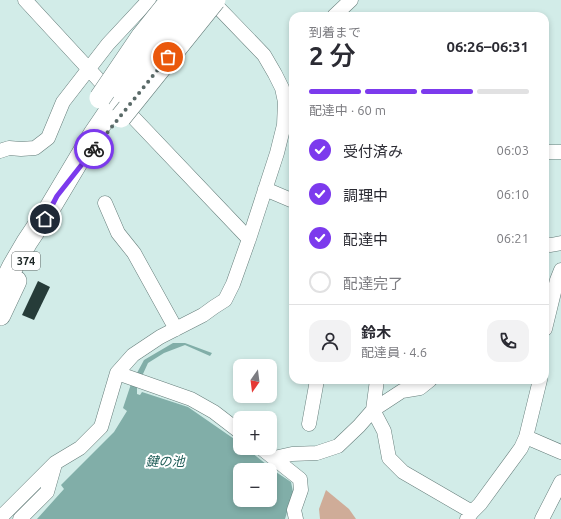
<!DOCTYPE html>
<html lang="ja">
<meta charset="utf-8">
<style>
:root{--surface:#fff;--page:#f2f2f3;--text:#2b2b33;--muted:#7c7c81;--line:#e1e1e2;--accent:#7c3aed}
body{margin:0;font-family:Ubuntu,"Noto Sans JP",sans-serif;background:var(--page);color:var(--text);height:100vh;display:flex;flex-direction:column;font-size:15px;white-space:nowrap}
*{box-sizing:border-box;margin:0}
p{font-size:13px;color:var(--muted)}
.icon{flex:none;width:22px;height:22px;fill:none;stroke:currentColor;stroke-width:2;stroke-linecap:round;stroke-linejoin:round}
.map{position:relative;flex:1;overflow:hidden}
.panel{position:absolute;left:289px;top:12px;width:260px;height:372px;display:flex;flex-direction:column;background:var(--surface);border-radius:12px;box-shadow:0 2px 6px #0003}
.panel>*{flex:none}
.needle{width:26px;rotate:194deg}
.controls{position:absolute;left:233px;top:359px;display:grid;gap:8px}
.controls a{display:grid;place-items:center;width:44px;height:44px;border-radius:8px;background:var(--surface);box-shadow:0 2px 6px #0003;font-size:20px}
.pin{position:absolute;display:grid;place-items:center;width:34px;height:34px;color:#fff;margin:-17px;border:2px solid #fff;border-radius:50%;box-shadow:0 1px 4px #0007}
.courier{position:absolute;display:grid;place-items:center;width:40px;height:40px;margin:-20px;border:3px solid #7c3aed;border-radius:50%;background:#fff;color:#222;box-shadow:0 1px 5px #0007}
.head em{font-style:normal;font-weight:600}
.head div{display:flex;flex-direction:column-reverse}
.head{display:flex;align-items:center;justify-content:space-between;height:68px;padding:0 20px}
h1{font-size:26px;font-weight:600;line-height:30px}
.bar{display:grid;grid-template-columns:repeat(4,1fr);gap:6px 4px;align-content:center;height:48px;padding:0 20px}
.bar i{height:5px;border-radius:3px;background:var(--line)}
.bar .selected{background:var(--accent)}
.bar p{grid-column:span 4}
.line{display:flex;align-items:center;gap:10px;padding:0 20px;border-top:1px solid var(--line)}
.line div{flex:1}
.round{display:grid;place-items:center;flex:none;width:42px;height:42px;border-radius:12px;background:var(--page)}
ol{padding:0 20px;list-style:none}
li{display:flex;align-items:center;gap:12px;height:44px}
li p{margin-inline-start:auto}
li .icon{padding:4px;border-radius:50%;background:var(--accent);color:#fff;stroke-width:4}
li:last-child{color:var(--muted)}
li i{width:22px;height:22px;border:2px solid var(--line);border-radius:50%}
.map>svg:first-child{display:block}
</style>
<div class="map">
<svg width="561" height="519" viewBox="0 0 561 519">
<rect width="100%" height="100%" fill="#d2ece8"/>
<path fill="#cfac98" d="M326 490 349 509 356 519H320L319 509Z"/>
<path fill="#81aea8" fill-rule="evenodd" d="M173 343H185L212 353 210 356 185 345 164 353 148 363 137 387V394L140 395 142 392 188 407 240 443V448H246L276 472 291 482 293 492 285 519H37L64 489 61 485 114 432 127 411 123 408 131 384 144 360ZM240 470H270V500H240Z"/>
<path fill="#263c39" d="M38 281 50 287 34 320 22 315Z"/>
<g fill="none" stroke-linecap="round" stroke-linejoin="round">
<defs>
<path id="minor" d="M25 0 132 116 249 239
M334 16 351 0
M0 151 9 148 21 149 35 148 48 138 63 102 108 44 149 0
M545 152H561
M265 189 291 200 293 199
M105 203 118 233 134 253 176 329
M545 244 551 245 561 243
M545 329 557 280 561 270
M117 373 191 399 214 412 240 432
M377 380 373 410 384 431 389 458 403 472 472 512
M309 424 317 380
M526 437 561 452
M261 448 300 479 301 490 294 510 296 519
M274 458 292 454 317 453 338 446 359 426 373 410 402 391 420 388 430 380
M0 518 55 463 80 448 101 427 117 373 133 355 160 337 203 315 214 307 225 300 233 284 249 239 277 153 284 125 285 102 282 88 275 74 264 55 211 0
M20 519 47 492 55 464
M467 519 472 512 480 504 521 448 526 437 540 380
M542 519 561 482"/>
<path id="highway" d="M0 292 13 266 27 242 51 206 94 134 111 109
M0 315 16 281"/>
</defs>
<use href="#minor" stroke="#667e7b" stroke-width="15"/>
<use href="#highway" stroke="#667e7b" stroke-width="22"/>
<use href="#minor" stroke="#fff" stroke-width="14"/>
<use href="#highway" stroke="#fff" stroke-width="21"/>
<defs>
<path id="highway-bridge" d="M123 92 155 48 193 0
M100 98 142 36 171 0
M121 117 215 0"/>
</defs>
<use href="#highway-bridge" stroke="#667e7b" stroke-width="22" stroke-linecap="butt"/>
<use href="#highway-bridge" stroke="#fff" stroke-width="21"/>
</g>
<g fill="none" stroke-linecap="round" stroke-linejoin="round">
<path stroke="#5a6a68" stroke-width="4" stroke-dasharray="0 7.2" d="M94 149 168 57"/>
<path stroke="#7c3aed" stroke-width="5" d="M45 219 57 196 94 149"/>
</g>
<g text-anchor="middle" stroke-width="4" stroke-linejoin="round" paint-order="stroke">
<rect fill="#fff" stroke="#5f6665" stroke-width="1" x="12" y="252" width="28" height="18" rx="3"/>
<g font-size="11" font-weight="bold" fill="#1a2423">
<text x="26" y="265">374</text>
</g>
<g font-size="13" font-style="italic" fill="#1c5b55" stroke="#fff">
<text x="165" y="466">鍵の池</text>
</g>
</g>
</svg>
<div class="controls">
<a><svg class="needle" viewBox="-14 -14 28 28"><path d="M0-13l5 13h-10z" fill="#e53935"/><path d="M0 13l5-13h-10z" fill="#7c7c81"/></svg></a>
<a>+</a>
<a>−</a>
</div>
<div class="pin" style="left:168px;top:57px;background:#ea580c"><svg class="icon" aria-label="bag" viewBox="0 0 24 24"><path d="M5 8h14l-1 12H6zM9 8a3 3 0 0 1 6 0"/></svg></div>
<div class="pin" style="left:45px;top:219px;background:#1f2937"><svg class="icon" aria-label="home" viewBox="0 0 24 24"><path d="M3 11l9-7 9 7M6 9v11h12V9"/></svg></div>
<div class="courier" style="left:94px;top:149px"><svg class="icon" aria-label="bike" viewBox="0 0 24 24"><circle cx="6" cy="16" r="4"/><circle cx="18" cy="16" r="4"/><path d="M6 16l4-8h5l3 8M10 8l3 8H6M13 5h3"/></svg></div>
<section class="panel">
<div class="head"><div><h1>2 分</h1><p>到着まで</p></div><em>06:26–06:31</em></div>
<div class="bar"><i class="selected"></i><i class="selected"></i><i class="selected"></i><i></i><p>配達中 · 60 m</p></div>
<ol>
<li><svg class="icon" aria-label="check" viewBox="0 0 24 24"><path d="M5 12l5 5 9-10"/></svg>受付済み<p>06:03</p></li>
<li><svg class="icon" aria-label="check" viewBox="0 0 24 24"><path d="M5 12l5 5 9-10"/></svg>調理中<p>06:10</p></li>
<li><svg class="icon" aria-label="check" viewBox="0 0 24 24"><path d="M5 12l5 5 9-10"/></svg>配達中<p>06:21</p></li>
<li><i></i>配達完了</li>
</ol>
<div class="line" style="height:72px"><a class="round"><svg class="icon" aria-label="person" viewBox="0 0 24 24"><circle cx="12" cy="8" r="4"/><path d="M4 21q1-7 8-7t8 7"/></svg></a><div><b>鈴木</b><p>配達員 · 4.6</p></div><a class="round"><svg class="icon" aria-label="phone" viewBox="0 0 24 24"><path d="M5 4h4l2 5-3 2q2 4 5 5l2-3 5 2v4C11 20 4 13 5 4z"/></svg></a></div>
</section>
</div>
